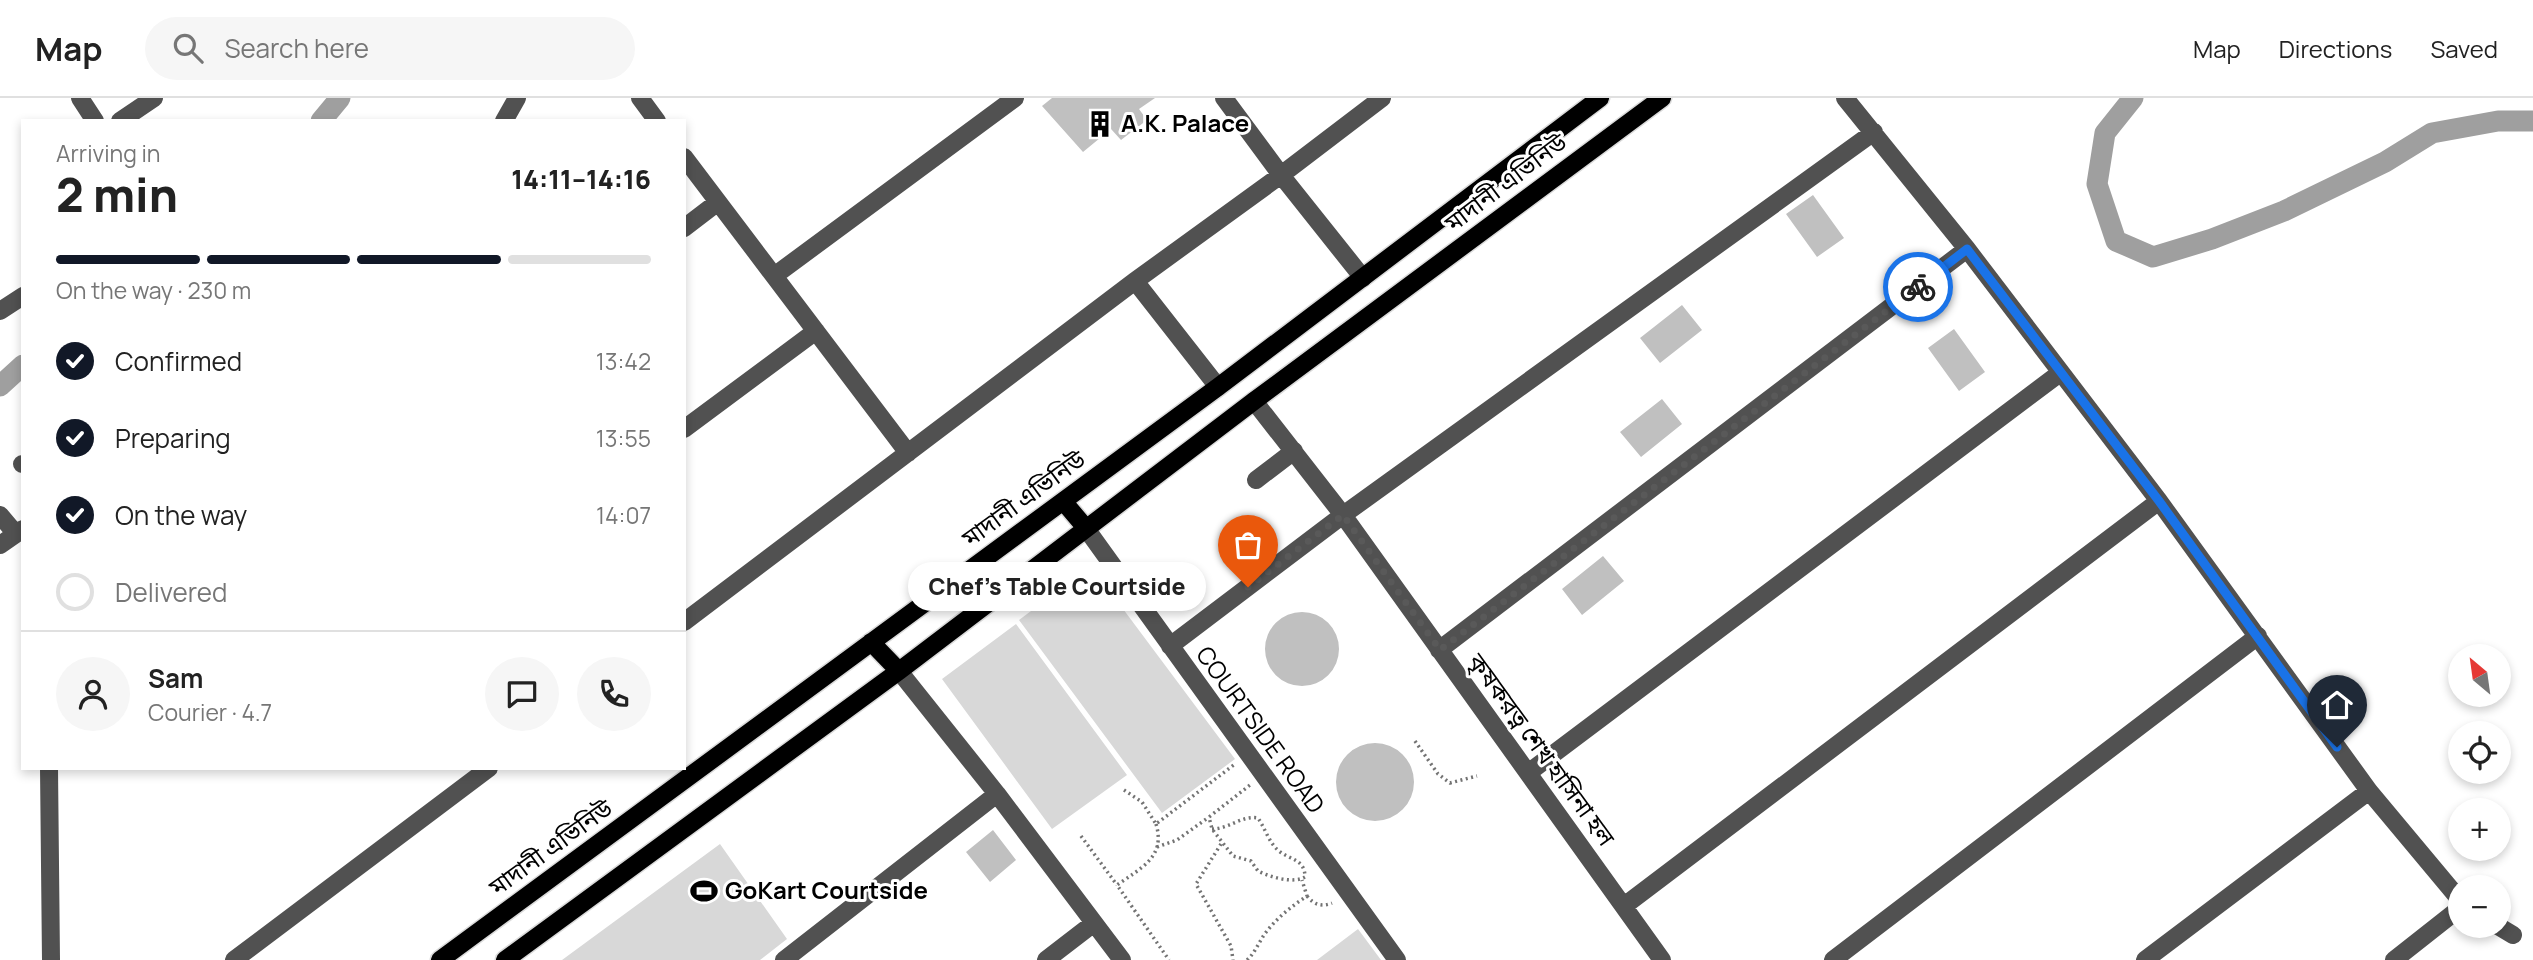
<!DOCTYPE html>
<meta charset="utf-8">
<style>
:root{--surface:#fff;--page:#f6f6f6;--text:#222;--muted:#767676;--line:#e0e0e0;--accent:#111827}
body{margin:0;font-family:Manrope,"Noto Sans Bengali",sans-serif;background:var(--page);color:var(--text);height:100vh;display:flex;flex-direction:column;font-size:26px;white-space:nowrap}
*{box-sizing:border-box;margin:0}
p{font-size:23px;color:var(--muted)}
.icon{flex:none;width:38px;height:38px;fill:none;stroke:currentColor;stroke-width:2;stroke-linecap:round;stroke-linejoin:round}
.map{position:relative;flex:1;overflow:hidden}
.sheet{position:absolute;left:21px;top:21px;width:665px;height:651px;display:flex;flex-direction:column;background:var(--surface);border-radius:0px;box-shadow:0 4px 10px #0003}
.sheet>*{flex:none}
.needle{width:46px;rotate:331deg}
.tools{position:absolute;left:2448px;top:546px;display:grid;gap:14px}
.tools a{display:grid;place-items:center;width:63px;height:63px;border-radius:50%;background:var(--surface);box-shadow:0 4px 10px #0003;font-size:35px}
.pin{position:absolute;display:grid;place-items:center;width:60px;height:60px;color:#fff;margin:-72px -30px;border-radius:50% 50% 50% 0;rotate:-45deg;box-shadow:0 0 7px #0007}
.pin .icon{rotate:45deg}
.courier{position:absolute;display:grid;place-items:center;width:70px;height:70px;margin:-35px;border:5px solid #1a73e8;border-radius:50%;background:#fff;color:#222;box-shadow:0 2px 9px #0007}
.bubble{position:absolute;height:49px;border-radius:24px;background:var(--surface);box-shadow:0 4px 10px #0003;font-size:23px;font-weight:800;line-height:49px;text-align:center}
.headline em{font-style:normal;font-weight:800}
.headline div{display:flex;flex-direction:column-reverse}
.headline{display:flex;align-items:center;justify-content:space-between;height:119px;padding:0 35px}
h1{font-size:46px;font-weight:800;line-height:52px}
.bar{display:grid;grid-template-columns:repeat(4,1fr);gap:10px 7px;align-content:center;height:84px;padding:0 35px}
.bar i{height:9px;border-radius:5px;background:var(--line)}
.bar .selected{background:var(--accent)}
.bar p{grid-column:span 4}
.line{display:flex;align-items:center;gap:18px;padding:0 35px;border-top:2px solid var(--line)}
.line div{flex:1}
.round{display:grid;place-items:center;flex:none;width:74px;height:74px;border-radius:37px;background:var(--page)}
ol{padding:0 35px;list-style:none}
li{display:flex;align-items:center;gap:21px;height:77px}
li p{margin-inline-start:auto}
li .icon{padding:7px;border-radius:50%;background:var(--accent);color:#fff;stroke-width:4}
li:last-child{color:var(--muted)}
li i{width:38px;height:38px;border:4px solid var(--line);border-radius:50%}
header{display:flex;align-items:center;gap:42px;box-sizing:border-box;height:98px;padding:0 35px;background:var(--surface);border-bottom:2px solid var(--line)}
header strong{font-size:33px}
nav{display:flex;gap:38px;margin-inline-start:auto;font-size:24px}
.search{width:490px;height:63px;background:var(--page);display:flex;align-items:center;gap:18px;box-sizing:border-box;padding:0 24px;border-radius:38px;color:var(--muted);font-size:26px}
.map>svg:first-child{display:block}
</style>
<header>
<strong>Map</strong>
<div class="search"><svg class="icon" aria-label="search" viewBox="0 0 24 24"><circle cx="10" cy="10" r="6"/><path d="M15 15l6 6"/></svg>Search here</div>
<nav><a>Map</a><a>Directions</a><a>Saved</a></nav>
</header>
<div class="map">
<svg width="2533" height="862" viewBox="0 0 2533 862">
<rect width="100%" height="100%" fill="#fff"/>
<path fill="#d8d8d8" d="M1091 468 1235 661 1162 715 1019 522Z
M1016 526 1127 677 1052 731 942 581Z
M720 746 787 841 760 862H562Z
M1358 831 1381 862H1317Z"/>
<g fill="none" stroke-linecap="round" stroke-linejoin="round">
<path stroke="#9f9f9f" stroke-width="21" d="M2133 0 2105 35 2097 86 2116 143 2153 159 2212 141 2284 113 2385 64 2432 35 2498 23H2533
M321 23 340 0
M0 288 23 267"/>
</g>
<path fill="#c0c0c0" d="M1052 0H1155L1139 11 1147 22 1121 42 1111 31 1083 54 1042 8Z
M1813 97 1844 140 1817 159 1786 116Z
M1682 207 1702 232 1660 265 1640 240Z
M1954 231 1985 274 1959 293 1928 250Z
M1662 301 1682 326 1641 359 1620 334Z
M1603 458 1624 483 1582 517 1562 491Z
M1265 551a37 37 0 1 1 74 0a37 37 0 1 1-74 0Z
M1336 684a39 39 0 1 1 78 0a39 39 0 1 1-78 0Z
M993 732 1016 762 990 784 966 754Z"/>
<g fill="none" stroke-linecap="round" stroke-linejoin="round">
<defs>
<path id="major" d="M1063 403 1085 429
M871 544 899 573
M440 862 1218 289 1600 0
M505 862 899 573 1254 303 1662 0"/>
</defs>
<use href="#major" stroke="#dbdbdb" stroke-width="21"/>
<path stroke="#737373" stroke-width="3.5" stroke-dasharray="2 3.5" stroke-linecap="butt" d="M1415 643 1438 676 1450 685 1477 678
M1124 692 1142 704 1156 726 1235 666
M1156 726C1166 759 1141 770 1117 787L1169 862
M1212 731C1229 731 1242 717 1258 720 1265 730 1269 745 1279 753 1290 762 1305 761 1305 779 1293 786 1270 779 1258 773L1251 763 1233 758 1212 731 1209 719 1250 687
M1081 738 1117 787
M1221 746 1196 786 1231 848 1233 862
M1157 749 1177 742 1209 719
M1307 798C1314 807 1322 809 1332 805
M1247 862C1256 854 1259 843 1267 833 1278 819 1292 808 1307 798L1302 782"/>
<path stroke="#515151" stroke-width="18" d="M80 0 95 23
M640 0 657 23
M1224 0 1281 77 1363 180
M1845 0 1967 151 2159 403 2369 693 2460 802
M120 23 154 0
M504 23 517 0
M684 59 908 355
M684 130 718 104
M774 178 1015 0
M1135 183 1218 289
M0 213 23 198
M1254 303 1343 417 1662 862
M684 331 816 233
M22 366H23
M1256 382 1294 353
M0 417 16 436
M1085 429 1397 862
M0 447 23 431
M684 524 1135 183 1281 77 1382 0
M1170 548 1343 417 1874 34
M1439 552 1967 151
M899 573 997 696 1122 862
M49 670 51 862
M1528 675 2060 275
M1624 808 2159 403
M2498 828 2513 837
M234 862 489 670
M784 862 997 696
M1046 862 1094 825
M1833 862 2258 538
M2145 862 2369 693
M2394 862 2460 810"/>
<use href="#major" stroke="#000" stroke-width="18"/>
</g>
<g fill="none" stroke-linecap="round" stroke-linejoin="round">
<path stroke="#595959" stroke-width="7" stroke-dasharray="0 12.6" d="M1248 489 1343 417 1440 552 1918 189"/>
<path stroke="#1a73e8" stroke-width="9" d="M1918 189 1967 151 2159 403 2337 649"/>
</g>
<defs>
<symbol id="building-bare" viewBox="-9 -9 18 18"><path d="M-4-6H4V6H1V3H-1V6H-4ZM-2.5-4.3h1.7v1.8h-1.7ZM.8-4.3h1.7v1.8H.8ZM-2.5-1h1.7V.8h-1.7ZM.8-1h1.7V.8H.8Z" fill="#000" stroke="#fff" stroke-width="2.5" paint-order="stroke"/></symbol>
<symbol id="stadium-bare" viewBox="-9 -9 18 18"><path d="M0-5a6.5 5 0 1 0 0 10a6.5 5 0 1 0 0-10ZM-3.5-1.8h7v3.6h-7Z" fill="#000" stroke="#fff" stroke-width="2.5" paint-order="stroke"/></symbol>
</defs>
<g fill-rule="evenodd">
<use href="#building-bare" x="1081" y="7" width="38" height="38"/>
<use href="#stadium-bare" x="685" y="774" width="38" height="38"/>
</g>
<g text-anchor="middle" stroke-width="6" stroke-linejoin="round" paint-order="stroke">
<g font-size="24" font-weight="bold" fill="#000" stroke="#fff" text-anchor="start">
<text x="1121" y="34">A.K. Palace</text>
<text x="725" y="801">GoKart Courtside</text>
</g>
<g font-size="24" fill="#000" stroke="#fff">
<text transform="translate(1506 85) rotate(-37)" y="8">মাদানী এভিনিউ</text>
<text transform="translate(1024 401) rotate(-36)" y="8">মাদানী এভিনিউ</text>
<text transform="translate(1260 632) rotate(54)" y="8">COURTSIDE ROAD</text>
<text transform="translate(1541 652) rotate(54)" y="8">কৃষকরত্ন শেখ হাসিনা হল</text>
<text transform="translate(551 750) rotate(-36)" y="8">মাদানী এভিনিউ</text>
</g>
</g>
</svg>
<div class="tools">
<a><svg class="needle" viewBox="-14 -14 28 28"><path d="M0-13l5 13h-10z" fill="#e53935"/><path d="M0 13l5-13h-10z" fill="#767676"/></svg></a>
<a><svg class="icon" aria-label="locate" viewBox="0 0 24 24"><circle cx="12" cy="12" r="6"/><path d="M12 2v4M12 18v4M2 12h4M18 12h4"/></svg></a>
<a>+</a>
<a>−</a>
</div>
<div class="pin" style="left:1248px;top:489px;background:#ea580c"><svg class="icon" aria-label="bag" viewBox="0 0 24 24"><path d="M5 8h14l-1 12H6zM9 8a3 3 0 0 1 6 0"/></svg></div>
<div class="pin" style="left:2337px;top:649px;background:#1f2937"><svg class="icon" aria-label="home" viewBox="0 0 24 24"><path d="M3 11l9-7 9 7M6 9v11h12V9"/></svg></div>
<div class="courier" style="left:1918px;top:189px"><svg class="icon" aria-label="bike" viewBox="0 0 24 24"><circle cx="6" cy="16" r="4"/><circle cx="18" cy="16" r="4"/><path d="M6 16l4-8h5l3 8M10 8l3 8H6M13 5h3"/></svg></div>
<div class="bubble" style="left:908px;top:464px;width:298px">Chef's Table Courtside</div>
<section class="sheet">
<div class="headline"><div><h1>2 min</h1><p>Arriving in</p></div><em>14:11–14:16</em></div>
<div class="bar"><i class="selected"></i><i class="selected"></i><i class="selected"></i><i></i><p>On the way · 230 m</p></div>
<ol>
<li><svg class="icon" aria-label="check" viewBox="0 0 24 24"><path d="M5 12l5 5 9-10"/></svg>Confirmed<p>13:42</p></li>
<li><svg class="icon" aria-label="check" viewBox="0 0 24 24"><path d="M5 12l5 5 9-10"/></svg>Preparing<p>13:55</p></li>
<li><svg class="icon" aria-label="check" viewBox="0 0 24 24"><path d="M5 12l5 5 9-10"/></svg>On the way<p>14:07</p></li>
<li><i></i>Delivered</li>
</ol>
<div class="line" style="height:126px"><a class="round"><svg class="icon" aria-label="person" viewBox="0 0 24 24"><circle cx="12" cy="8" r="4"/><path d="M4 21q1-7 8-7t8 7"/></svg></a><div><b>Sam</b><p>Courier · 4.7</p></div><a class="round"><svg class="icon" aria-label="chat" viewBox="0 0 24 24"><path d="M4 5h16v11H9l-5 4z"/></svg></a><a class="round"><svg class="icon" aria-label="phone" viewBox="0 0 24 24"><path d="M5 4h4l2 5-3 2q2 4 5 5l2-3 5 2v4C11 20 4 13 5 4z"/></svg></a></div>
</section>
</div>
